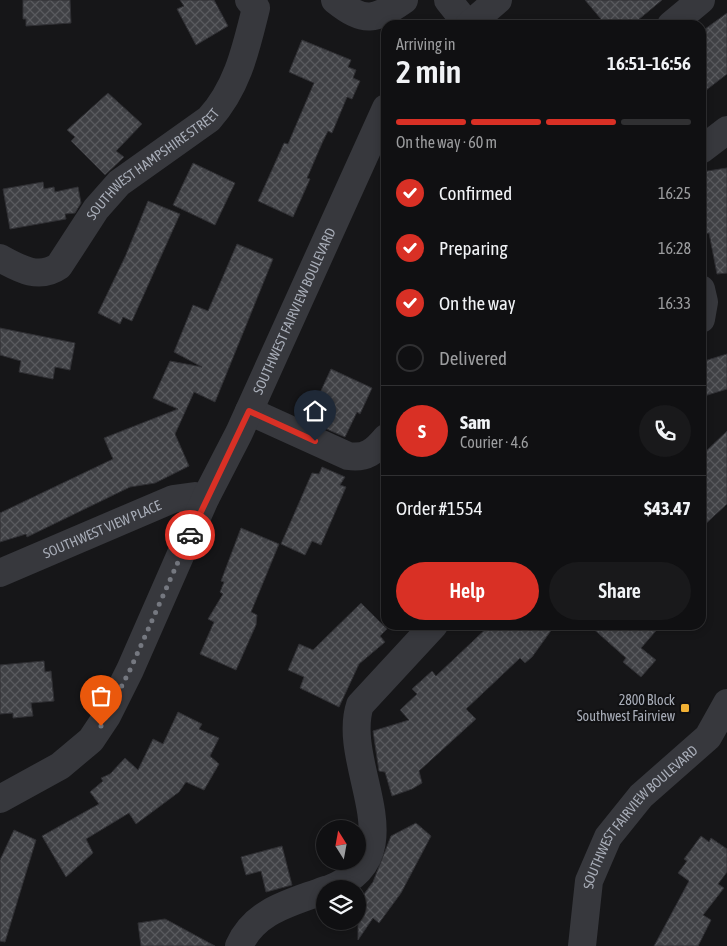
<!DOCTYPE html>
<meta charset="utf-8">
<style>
:root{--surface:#101012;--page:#19191b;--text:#f1f3f6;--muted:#9c9d9f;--line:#303032;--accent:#d93025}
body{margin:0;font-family:"Asap Condensed",sans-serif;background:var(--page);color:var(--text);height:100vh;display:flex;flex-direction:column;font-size:19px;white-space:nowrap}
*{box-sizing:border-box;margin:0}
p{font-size:16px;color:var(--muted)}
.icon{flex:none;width:28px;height:28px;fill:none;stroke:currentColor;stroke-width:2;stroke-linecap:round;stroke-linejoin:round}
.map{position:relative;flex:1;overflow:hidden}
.sheet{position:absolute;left:381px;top:20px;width:325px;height:610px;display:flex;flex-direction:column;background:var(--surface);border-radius:15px;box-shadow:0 2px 8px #0003,0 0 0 1px var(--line)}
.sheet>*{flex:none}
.needle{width:32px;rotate:349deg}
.tools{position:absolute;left:316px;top:820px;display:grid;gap:10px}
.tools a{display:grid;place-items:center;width:50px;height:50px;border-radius:50%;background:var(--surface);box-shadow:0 2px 8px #0003,0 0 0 1px var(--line);font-size:25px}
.pin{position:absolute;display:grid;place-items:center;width:42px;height:42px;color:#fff;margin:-51px -21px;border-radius:50% 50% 50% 0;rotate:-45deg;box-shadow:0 0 5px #0007}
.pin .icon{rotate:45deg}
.courier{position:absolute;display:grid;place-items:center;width:50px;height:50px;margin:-25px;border:4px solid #d93025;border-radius:50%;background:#fff;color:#222;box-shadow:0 1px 6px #0007}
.summary em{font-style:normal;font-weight:600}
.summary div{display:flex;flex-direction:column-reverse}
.summary{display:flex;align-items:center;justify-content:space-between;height:85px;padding:0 15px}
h1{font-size:32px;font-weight:600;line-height:38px}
.bar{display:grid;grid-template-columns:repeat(4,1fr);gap:8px 5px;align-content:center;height:60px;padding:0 15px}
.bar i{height:6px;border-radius:4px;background:var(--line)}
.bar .selected{background:var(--accent)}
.bar p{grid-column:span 4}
.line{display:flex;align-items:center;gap:12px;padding:0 15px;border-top:1px solid var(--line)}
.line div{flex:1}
.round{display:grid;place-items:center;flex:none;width:52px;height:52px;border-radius:26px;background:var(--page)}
ol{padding:0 15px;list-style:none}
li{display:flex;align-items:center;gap:15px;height:55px}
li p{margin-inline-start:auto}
li .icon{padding:5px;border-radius:50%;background:var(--accent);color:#fff;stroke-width:4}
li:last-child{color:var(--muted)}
li i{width:28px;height:28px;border:2px solid var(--line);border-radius:50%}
.button{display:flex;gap:10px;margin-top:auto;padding:10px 15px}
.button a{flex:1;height:58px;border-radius:30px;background:var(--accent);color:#fff;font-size:20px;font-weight:600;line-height:58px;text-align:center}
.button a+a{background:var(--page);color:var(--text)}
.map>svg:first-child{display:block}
</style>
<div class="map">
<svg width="727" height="946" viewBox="0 0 727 946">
<defs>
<pattern id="building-cross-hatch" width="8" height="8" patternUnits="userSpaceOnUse" patternTransform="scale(1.25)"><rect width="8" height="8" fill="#404145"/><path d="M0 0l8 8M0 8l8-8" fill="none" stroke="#595a5e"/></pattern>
</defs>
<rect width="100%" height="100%" fill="#161618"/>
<path fill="url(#building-cross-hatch)" stroke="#303034" d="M23 0H70L71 23 26 26V19H23Z
M180 0H214L228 26 196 45 177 9 184 6Z
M585 0H662L632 25H606Z
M727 13V74L701 94V32Z
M302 40 351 60 348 67 356 70 353 78 360 81 352 99 347 97 332 133 328 131 323 141 307 178 310 179 293 217 258 201 284 143 288 144 314 83 289 72Z
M108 93 142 124 116 151 124 157 105 175 71 141 75 137 67 130Z
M193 163 235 183 215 225 173 205Z
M727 168V273L717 274 709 233 701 234V172Z
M43 182 44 189 54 187 55 192 78 187 81 203 75 213 65 214 66 219 10 229 3 189Z
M148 201 180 214 132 321 123 317 120 324 98 313 125 257Z
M237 244 273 259 215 402 194 392 175 434 189 466 155 483 130 487 27 537 26 534 0 542V513L113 459 104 438 178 409 153 398 170 361 202 367 174 352 193 305 208 311Z
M0 328 75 343 70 370 55 367 53 379 19 372 21 361 0 355Z
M727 354V389L701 397V362Z
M331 369 372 388 360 414 357 412 345 437 322 427 324 424 316 421 326 399 319 395Z
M727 431V504L701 528V456Z
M322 467 345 477 340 485 346 487 321 545 312 541 305 555 281 544 312 473 319 474Z
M241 528 279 544 251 612 257 615 256 625 236 670 200 654 214 622 208 619 223 594 220 592 224 582 221 581Z
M361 603 387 629 380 636 385 642 359 664 339 707 300 688 304 677 288 670 299 644 313 650Z
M490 625H555L532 657 525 663 520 658 466 709 476 719 419 771 422 783 412 789 392 796 385 772 379 771 373 731 409 720 400 710 417 694 412 689 432 671 436 676Z
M589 625H661L641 648 656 660 641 677 623 662 626 658Z
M44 661 45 672 51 671 54 701 31 703 33 716 13 718V713L0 714V665Z
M178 712 202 724 199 729 219 738 210 756 219 764 204 790 186 782 179 792 136 824 129 813 86 839 93 853 66 877 42 836 99 804 90 792 103 781 101 778 110 774 125 758 138 770 153 739 163 744Z
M416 823 431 836 401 893 379 923 373 918 358 940V902L373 882 391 836Z
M14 830 36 840 5 942 0 941V860Z
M701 836 709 842 711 838 727 849V872L718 884 724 888 703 915 711 920 698 946H654L689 881 678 873 687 861 684 859Z
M282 846 292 885 266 892 261 871 246 875 241 857Z
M165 919 169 921 215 946H141L138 923Z"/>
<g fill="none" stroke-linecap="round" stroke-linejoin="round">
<g stroke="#37383d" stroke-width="28">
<path d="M335 0C365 24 375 20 404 0"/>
<path d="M448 0 468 25"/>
<path d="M469 25 498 0"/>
<path d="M671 25 701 0"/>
<path d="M701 150 727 130"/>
<path id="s1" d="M0 258C20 269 39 280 59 266L96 209 119 183 209 119C238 87 246 48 256 8L249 0"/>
<path d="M701 289 704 302 701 319"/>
<path d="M249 411 348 456C366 459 375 451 386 438"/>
<path id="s2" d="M0 573 173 499 195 496 205 499"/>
<path id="s3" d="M0 799 60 766 91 740 107 716 130 670 205 499 239 433 386 108"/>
<path d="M329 889C418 855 340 766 360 705L434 625"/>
<path d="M239 946C255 910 291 903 325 890"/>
<path id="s4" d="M582 946 589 881 608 837 641 796 708 737 727 703"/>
</g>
</g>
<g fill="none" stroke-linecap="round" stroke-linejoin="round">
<path stroke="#757880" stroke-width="5" stroke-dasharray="0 9" d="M101 726 130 670 190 535"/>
<path stroke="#d93025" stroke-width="6" d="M190 535 249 411 315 441"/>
</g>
<rect fill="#f2b134" stroke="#111113" stroke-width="2" x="680" y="703" width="10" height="10" rx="2.5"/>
<g text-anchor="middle" stroke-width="4" stroke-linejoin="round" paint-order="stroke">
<g font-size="14" fill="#a8adb8" stroke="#111113">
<text dy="5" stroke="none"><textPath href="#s1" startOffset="204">SOUTHWEST HAMPSHIRE STREET</textPath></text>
<text dy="5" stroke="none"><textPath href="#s3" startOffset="584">SOUTHWEST FAIRVIEW BOULEVARD</textPath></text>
<text dy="5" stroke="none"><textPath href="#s2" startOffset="111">SOUTHWEST VIEW PLACE</textPath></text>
<text dy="5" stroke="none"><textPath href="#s4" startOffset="148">SOUTHWEST FAIRVIEW BOULEVARD</textPath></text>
</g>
<g font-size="14" fill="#a8adb8" stroke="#111113" text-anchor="end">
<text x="675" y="705">2800 Block<tspan x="675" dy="16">Southwest Fairview</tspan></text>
</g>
</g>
</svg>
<div class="tools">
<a><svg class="needle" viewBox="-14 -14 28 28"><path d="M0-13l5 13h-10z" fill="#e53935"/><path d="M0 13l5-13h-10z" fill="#9c9d9f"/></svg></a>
<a><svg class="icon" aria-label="layers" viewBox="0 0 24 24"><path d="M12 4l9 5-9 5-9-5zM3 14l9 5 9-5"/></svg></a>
</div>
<div class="pin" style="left:101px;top:726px;background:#ea580c"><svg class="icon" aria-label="bag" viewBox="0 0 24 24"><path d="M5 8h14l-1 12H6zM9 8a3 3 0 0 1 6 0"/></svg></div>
<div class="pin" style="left:315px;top:441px;background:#1f2937"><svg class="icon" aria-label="home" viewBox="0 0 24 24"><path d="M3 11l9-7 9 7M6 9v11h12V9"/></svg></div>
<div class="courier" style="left:190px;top:535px"><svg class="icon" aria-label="car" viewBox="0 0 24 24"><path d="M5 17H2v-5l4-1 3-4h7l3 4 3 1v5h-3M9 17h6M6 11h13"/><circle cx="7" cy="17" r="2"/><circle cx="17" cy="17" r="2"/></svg></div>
<section class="sheet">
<div class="summary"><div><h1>2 min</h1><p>Arriving in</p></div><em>16:51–16:56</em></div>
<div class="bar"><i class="selected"></i><i class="selected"></i><i class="selected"></i><i></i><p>On the way · 60 m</p></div>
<ol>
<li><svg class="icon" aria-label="check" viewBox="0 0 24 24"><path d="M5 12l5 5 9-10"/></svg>Confirmed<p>16:25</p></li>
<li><svg class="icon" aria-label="check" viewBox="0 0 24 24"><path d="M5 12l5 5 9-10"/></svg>Preparing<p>16:28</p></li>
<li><svg class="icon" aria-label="check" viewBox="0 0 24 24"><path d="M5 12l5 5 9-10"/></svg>On the way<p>16:33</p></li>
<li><i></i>Delivered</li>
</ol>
<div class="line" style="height:90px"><b class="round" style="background:var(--accent);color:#fff">S</b><div><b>Sam</b><p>Courier · 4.6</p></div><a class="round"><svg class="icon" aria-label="phone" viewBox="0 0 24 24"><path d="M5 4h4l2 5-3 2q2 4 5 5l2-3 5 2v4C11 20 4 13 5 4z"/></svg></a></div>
<div class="line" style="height:65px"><div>Order #1554</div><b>$43.47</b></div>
<div class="button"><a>Help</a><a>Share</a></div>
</section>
</div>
